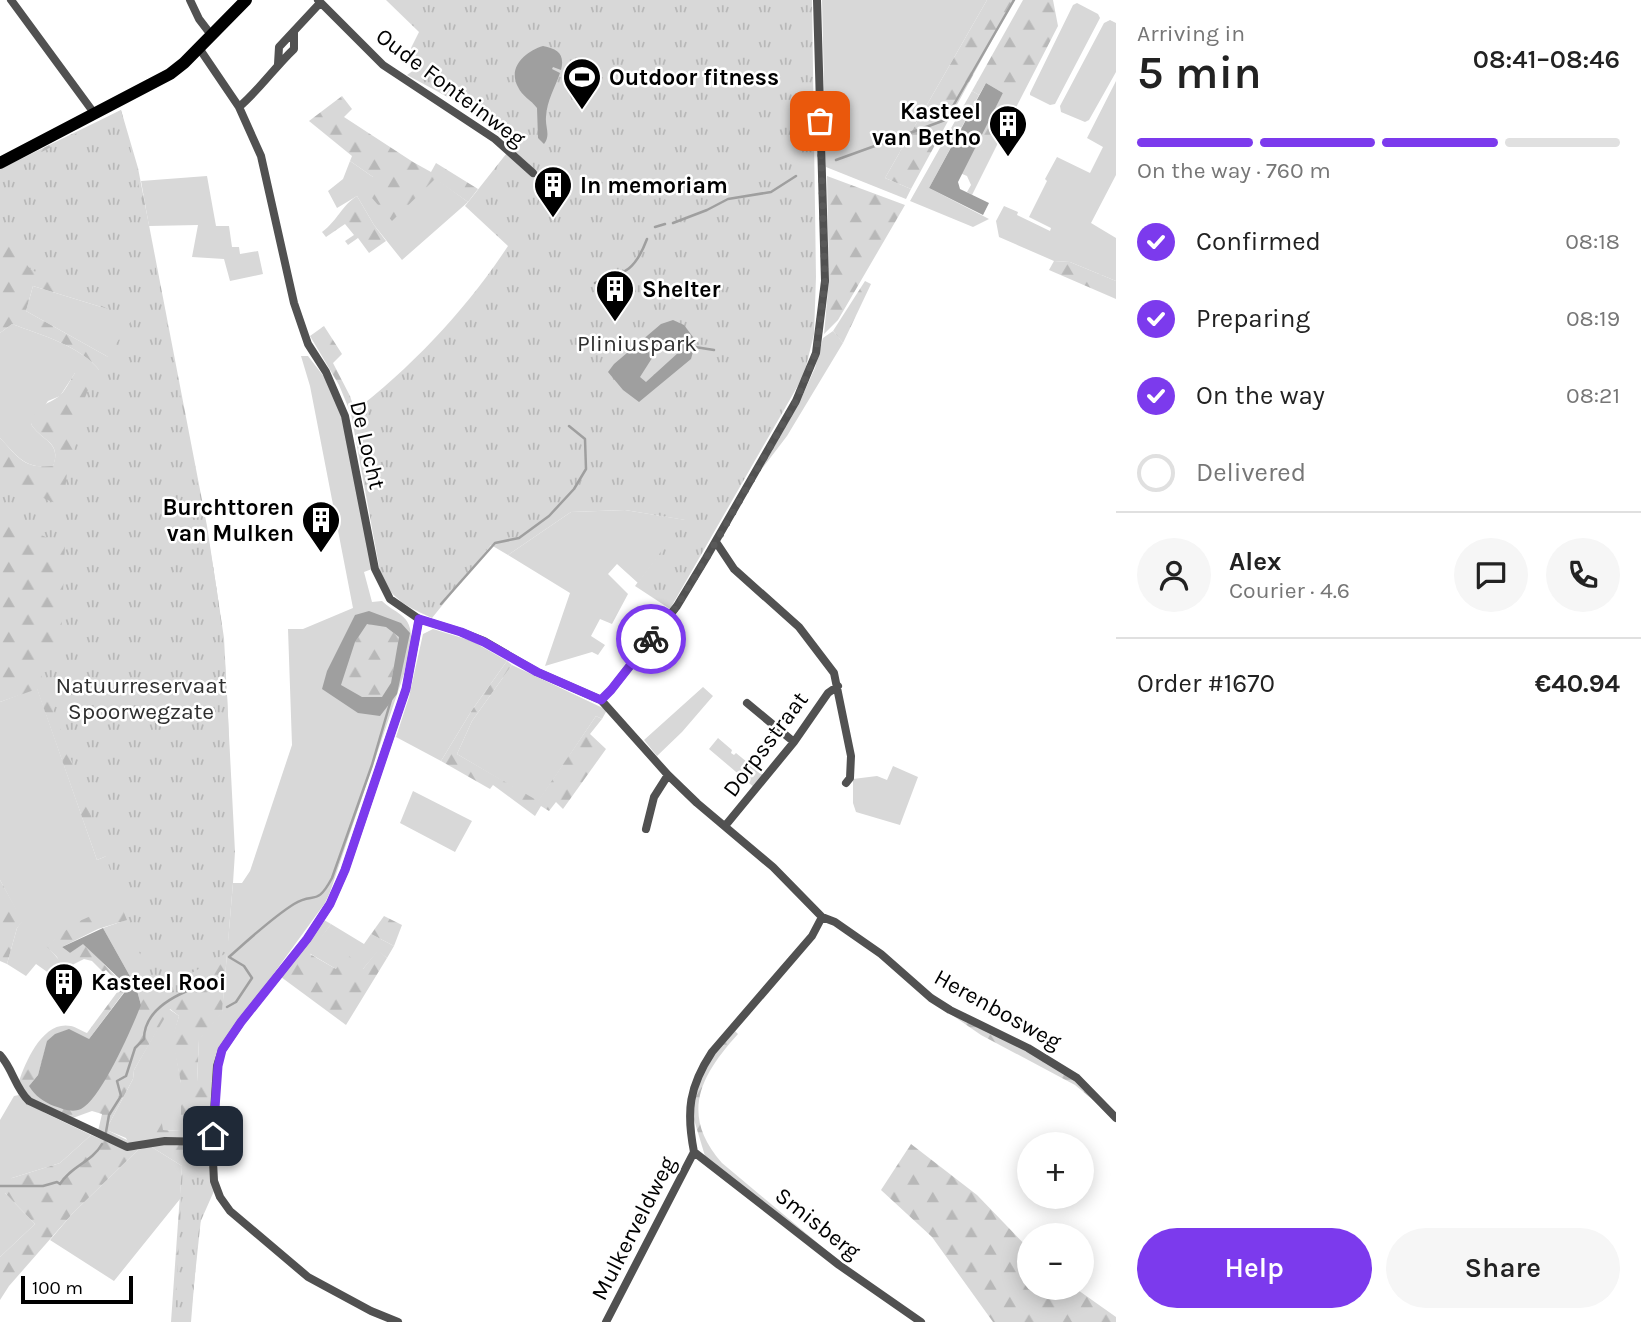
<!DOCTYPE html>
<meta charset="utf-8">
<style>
:root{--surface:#fff;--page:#f6f6f6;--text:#222;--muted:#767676;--line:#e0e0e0;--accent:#7c3aed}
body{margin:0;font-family:Karla,sans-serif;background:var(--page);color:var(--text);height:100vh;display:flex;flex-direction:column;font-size:26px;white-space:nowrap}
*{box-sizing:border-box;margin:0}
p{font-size:23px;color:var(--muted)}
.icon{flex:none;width:38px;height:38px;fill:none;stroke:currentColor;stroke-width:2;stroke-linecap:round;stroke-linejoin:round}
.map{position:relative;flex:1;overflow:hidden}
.details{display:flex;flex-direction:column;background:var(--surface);width:525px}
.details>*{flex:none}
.fabs{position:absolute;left:1017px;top:1132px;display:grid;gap:14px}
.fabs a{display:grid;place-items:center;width:77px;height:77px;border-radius:50%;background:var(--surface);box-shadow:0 4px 18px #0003;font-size:35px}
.scale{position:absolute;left:21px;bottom:18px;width:112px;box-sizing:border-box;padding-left:7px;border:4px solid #000;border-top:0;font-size:19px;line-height:24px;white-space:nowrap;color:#000;-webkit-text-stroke:5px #fff;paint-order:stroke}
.pin{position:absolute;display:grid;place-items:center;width:60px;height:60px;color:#fff;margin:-30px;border-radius:14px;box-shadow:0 4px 10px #0006}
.courier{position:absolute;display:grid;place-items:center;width:70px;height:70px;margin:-35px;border:5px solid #7c3aed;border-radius:50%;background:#fff;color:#222;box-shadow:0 2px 9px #0007}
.overview em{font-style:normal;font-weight:600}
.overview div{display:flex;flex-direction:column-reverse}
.overview{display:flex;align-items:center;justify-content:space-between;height:119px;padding:0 21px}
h1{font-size:46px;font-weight:600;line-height:52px}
.bar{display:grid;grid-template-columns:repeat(4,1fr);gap:10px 7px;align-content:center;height:84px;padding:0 21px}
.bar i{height:9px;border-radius:5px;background:var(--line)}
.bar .active{background:var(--accent)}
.bar p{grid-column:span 4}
.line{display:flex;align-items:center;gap:18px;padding:0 21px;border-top:2px solid var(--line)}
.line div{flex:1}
.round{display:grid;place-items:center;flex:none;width:74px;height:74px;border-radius:37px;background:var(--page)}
ol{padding:0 21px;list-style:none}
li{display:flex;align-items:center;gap:21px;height:77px}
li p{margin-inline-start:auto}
li .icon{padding:7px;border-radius:50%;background:var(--accent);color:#fff;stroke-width:4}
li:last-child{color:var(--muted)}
li i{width:38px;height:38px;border:4px solid var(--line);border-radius:50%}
.button{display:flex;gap:14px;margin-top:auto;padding:14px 21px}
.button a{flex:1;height:80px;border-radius:42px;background:var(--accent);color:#fff;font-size:28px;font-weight:600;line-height:80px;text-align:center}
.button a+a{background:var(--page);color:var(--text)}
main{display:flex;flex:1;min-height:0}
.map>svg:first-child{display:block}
</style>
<main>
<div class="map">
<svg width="1116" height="1322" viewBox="0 0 1116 1322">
<defs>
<pattern id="forest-firs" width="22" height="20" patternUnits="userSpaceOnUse" patternTransform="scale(1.75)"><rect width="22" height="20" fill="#d8d8d8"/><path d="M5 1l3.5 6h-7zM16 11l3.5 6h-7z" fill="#b8b8b8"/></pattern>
<pattern id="park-tufts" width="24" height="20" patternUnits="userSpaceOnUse" patternTransform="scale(1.75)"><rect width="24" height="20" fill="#d8d8d8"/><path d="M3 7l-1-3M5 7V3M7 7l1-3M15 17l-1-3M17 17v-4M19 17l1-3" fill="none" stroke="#b8b8b8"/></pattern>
</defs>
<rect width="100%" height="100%" fill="#fff"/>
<path fill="#d8d8d8" d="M822 0H987L885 178 911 189 906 199 826 167Z
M1077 3 1098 14 1100 18 1055 104 1050 105 1030 95V93L1073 5Z
M1110 20 1116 23V72L1089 120 1085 122 1061 112 1060 106 1104 23Z
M1116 81V175L1091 223 1116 238V281L1070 262 1054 261 999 237 996 221 1004 206 1018 212 1017 215 1050 231 1051 228 1029 217 1047 181 1045 179 1057 157 1090 173 1103 147 1087 138Z
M972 91 979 95 929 188 989 219 973 227 910 201Z
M1001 117 1009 121 972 195 967 192 971 185 967 176 960 173 974 148 980 151Z
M350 161 373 177 435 178 468 202 402 260 374 225 357 196 337 208 328 191 343 179Z
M207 176 216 226H229L232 247H239L240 254 258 251 263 274 230 281 224 259 192 257 198 225 149 226 141 181Z
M33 286 137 318 153 981 136 987 103 928 126 920 57 938 47 946 65 967 74 964 60 981 36 964 26 976 7 964 17 928 22 921 0 880V702L37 688 97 860 109 855 42 668 65 529 75 373 60 396 48 401 31 424C42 442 62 441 53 467 24 468 19 458 0 438V333L12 324C41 335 81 346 100 371L110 358 26 311Z
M833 331 843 343 787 436 761 470 801 399 815 368 823 338Z
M301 356H308L325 378 341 411 372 569 364 572 372 602 382 601C388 607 395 610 401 615 419 628 408 655 404 674L330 892 325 903 221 1046 213 1082H197L199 1039 222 1012 233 883H242L250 871 292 745 288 629H303L353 608 310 386Z
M625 510 686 520 638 583 617 564 608 574 628 594 612 624 600 619 591 636 605 645 598 655 592 652 545 666 570 593 508 555 571 512Z
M433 629 472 641 507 661 472 710 441 761 396 737 409 697 423 634Z
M512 665 607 710 602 719 596 716 538 802 457 754 472 721Z
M703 687 713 696 682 732 657 756 644 740Z
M718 738 732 750 731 753 734 755 736 753 764 776 755 788 709 749Z
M893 766 918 777 900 825 856 812 853 803V779L877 776 887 780Z
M413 791 472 821 455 852 400 823Z
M331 924 364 944 371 934 394 946 387 958 378 951 363 969H336L309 953Z
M169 1009 179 1016 173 1038 181 1083V1131L163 1130 160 1139 130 1146 126 1138 109 1131V1124L133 1079 134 1070Z
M19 1095 45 1113 91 1135 60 1163 12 1178 5 1193 35 1224 0 1257V1120L14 1096Z
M150 1146 182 1166 180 1199 114 1281 50 1240 73 1213 138 1150Z"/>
<path fill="url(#forest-firs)" d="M987 0H1014L911 189 885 178Z
M1023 0H1053L1058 26 1009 121 1001 118 980 152 974 148 1003 93 986 83 979 95 972 91Z
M342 96 352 109 344 117 413 162 431 172 436 163 478 189 468 202 435 179 392 221 365 190 373 177 350 161 352 156 309 121Z
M121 110 138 168 207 526 224 638 235 852 233 883 222 1013 199 1040 197 1081 213 1082 210 1133 205 1138 160 1139 148 1126 151 1120 161 1118 163 1130 181 1131V1083L172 1038 179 1016 170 1009 134 1070 133 1079 109 1124V1131L129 1141 125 1145 98 1131 102 1114 92 1111 70 1119 25 1095 19 1081C26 1061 43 1020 71 1026 76 1027 82 1031 87 1033L118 991 120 984 106 970 103 972 92 961 84 959 74 964 61 966 57 957 46 946 75 923 120 903 127 920 98 929 62 947 70 953 83 943 127 988 89 1039 45 1050 38 1075 29 1086 141 1005 136 987 153 981 137 318 33 286 26 311 110 358 100 371C81 346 41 335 12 324L0 333V169Z
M827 176 905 205 838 320 824 334 829 280Z
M357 196 374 225 386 241 369 253 358 238 348 245 345 241 354 235 345 224 326 237 322 232C338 220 342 205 357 196Z
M1054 261 1070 262 1116 281V299L1049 270Z
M865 281 871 284 843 343 833 331Z
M324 326 342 354 333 363 350 396 355 411 351 414 339 385 310 336Z
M75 373 98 387 68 474 61 641 42 668 109 855 97 860 37 689 0 702V438C19 458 24 469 53 466 62 441 42 442 31 424 38 403 43 407 58 397 65 392 70 380 75 373Z
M367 624 386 627 399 637 391 683 383 697H362L341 685 355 642Z
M507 661 512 665 472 721 457 754 538 801 596 716 602 719 590 734 606 749 563 809 556 802 549 811 541 806 535 816 493 785 490 789 441 761 472 710Z
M0 880 23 921 17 928 7 964 0 961Z
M384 916 402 925 394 946 371 934Z
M324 920 331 924 310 954 336 969 347 954 363 969 378 950 387 958 346 1025 281 977Z
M949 1013 1012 1043 1078 1081 1099 1105 1075 1085 981 1035Z
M735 1031 738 1034C701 1075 679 1114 722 1163L832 1255 831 1256 705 1156 692 1113 697 1083 712 1056Z
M91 1135 125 1149 138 1150 73 1213 9 1286 0 1300V1257L35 1224 5 1193 2 1184 12 1178 60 1163Z
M165 1144 201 1145 208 1153 190 1322H171L182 1166 150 1146Z
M911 1144 977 1195 1029 1249V1288H1075L1116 1317V1322H993L932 1237 881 1190Z"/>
<path fill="url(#park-tufts)" d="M386 0H812L816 277 814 334 804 375 670 609 635 586 685 520 625 510 571 512 508 555 491 545 432 618C408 607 394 601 381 577L351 414C413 366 465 311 508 246L465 206 514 144 457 102 407 75 421 65 411 48 419 32Z
M121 110C146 211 165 313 184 416 198 487 214 558 222 630 233 737 230 845 228 952L183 978 184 990 158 1005 37 663H62L65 546 0 516V478L63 507 67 473 75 462 74 440 82 405 92 380 131 321 30 269 0 226V174Z
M184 1146 210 1150 214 1191 199 1225 191 1322H175Z"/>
<path fill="#9f9f9f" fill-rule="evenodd" d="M543 46C558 49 565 54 561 70L553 67 552 69 560 73C555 88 547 100 546 117 545 127 551 135 544 144L538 138 537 108C531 100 522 96 518 87 507 67 526 51 543 46Z
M986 83 1003 93 958 182 960 189 989 203 983 215 929 188Z
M673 320 684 325 696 341 691 359 639 402 623 390 608 372 614 364 661 324ZM661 344H670L679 352 646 382 640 377Z
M369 611 401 623 410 633 397 694 380 716 358 713 322 689 327 671 355 615ZM367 624 386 627 399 637 391 683 382 697H362L341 685 355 642Z
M103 928 136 987 141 1005C132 1028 101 1099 81 1109 72 1113 63 1109 54 1106 44 1102 35 1096 29 1086L38 1075 47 1041 55 1034 69 1029 89 1039 127 989 124 983 83 944 70 953 62 947Z"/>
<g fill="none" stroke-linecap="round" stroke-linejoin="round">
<path stroke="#9f9f9f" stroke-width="2.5" d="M899 137 945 120 1014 0
M836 160 894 139
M673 223 707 210 728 199 771 192 796 176
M655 227 665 224
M595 283C625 273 635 271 647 239
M695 347 714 350
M441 604 495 543 519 538 549 516 574 489 586 469 585 439 569 426
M227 1007 236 1002 252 978 244 966 229 957C247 941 273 917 294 904 314 891 316 908 332 878L372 765 391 700
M106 1132 109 1115 121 1096 117 1081 126 1076 135 1048 144 1039C144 1014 166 1000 187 991
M0 1186H43L57 1182 60 1184C71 1166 92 1162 102 1144"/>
<path stroke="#515151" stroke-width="8" d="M11 0 94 113
M190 0 199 19 212 36
M318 0 383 65 495 139 533 173
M199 48 239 107 261 156 294 303 308 344 326 372 345 416 375 569 390 599 419 619 461 632 484 641 537 672 601 700 668 775 697 803 773 867 822 917 835 922 881 954 931 998 950 1010 1028 1048 1077 1078 1116 1118
M278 64 279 47 320 3
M239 107C260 89 275 67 294 49V32
M716 542 734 569 799 627 834 673 851 756 850 778 846 783
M601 700 611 690 677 606 706 558 796 401 816 353 825 281 817 0
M747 703 794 742
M725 826 794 742 828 693 838 686
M646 829 654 797 668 775
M0 1055C13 1069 15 1088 29 1101L127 1147 165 1141 212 1142
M694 1152 839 1265 921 1322
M694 1152C686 1111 689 1087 712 1052L812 936 822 917
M398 1322 371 1311 308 1277 230 1211 220 1197 214 1181 212 1142 217 1066 222 1050 241 1022 307 939 330 904 345 870 406 689 419 619
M606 1322 694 1152"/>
<path stroke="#000" stroke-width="12" d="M0 163 170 74 184 63 246 0"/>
</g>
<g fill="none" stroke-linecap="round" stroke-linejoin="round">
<path stroke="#595959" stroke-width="7" stroke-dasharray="0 12.6" d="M651 639 677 606 716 542 796 401 816 353 825 281 820 121"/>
<path stroke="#7c3aed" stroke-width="9" d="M213 1136 218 1066 222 1050 241 1022 307 939 330 904 345 870 406 689 419 619 461 632 484 642 537 672 601 700 611 690 651 639"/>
</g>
<defs>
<symbol id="stadium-pin" viewBox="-11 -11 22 30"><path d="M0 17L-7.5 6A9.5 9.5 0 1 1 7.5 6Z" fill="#000" stroke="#fff"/><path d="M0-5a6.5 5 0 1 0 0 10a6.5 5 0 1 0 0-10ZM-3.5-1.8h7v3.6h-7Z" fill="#fff"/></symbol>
<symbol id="building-pin" viewBox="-11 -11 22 30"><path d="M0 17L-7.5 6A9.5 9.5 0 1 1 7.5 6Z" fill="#000" stroke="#fff"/><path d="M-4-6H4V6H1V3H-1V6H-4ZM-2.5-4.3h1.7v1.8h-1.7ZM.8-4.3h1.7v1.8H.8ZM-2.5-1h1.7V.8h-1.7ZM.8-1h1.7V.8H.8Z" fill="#fff"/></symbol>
</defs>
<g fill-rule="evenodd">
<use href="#stadium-pin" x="560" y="55" width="44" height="60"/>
<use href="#building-pin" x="986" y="102" width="44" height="60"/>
<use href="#building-pin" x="531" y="163" width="44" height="60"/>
<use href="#building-pin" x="593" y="267" width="44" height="60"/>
<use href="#building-pin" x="299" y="498" width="44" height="60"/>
<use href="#building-pin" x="42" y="960" width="44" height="60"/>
</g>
<g text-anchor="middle" stroke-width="5" stroke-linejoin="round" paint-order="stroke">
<g font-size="23" font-weight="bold" fill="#000" stroke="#fff" text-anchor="start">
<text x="609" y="85">Outdoor fitness</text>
<text x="981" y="119" text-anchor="end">Kasteel<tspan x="981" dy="26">van Betho</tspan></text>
<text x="580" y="193">In memoriam</text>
<text x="642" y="297">Shelter</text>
<text x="294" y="515" text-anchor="end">Burchttoren<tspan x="294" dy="26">van Mulken</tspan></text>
<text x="91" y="990">Kasteel Rooi</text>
</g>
<g font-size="23" fill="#000" stroke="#fff">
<text transform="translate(451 87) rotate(37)" y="8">Oude Fonteinweg</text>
<text transform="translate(368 445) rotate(77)" y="8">De Locht</text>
<text transform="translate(765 744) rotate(-53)" y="8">Dorpsstraat</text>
<text transform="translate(998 1009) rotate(29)" y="8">Herenbosweg</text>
<text transform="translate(818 1223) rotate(38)" y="8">Smisberg</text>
<text transform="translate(633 1228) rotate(-63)" y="8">Mulkerveldweg</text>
</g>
<g font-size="23" fill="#2f2f2f" stroke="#fff">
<text x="637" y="351">Pliniuspark</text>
<text x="141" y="693">Natuurreservaat<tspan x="141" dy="26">Spoorwegzate</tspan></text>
</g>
</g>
</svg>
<div class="fabs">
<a>+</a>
<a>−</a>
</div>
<div class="scale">100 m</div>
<div class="pin" style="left:820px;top:121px;background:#ea580c"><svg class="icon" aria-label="bag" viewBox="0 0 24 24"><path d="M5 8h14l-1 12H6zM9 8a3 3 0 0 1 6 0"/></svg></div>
<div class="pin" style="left:213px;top:1136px;background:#1f2937"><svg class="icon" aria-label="home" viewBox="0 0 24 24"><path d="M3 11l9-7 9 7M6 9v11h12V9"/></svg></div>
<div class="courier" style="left:651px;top:639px"><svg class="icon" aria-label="bike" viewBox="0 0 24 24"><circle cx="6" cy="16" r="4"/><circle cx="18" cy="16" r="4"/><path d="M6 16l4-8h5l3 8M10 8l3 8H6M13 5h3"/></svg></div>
</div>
<section class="details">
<div class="overview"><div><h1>5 min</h1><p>Arriving in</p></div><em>08:41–08:46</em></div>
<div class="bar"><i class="active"></i><i class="active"></i><i class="active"></i><i></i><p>On the way · 760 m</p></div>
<ol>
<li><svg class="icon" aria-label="check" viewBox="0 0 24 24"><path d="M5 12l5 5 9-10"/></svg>Confirmed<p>08:18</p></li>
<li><svg class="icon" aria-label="check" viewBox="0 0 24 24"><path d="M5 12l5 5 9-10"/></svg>Preparing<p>08:19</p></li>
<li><svg class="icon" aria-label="check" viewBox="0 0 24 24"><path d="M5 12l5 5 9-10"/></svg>On the way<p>08:21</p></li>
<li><i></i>Delivered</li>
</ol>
<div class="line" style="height:126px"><a class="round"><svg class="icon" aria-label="person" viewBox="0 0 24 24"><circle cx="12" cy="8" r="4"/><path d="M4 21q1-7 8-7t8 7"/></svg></a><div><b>Alex</b><p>Courier · 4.6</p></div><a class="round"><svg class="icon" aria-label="chat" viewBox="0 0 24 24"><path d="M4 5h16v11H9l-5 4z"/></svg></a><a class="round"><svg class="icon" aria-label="phone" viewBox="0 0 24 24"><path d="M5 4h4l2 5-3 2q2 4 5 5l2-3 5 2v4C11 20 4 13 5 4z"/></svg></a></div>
<div class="line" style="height:91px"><div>Order #1670</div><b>€40.94</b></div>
<div class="button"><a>Help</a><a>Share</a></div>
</section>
</main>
